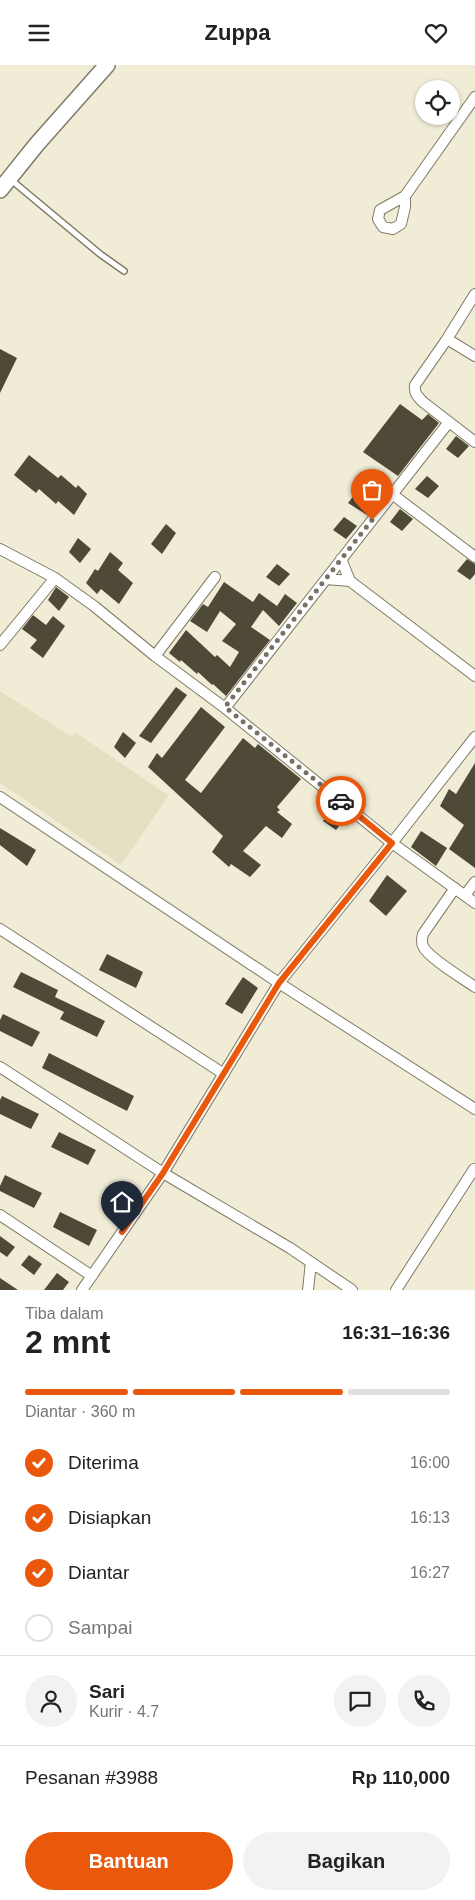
<!DOCTYPE html>
<html lang="id">
<meta charset="utf-8">
<style>
:root{--surface:#fff;--page:#f2f2f2;--text:#222;--muted:#767676;--line:#e0e0e0;--accent:#ea580c}
body{margin:0;font-family:Helvetica,sans-serif;background:var(--page);color:var(--text);height:100vh;display:flex;flex-direction:column;font-size:19px;white-space:nowrap}
*{box-sizing:border-box;margin:0}
p{font-size:16px;color:var(--muted)}
.icon{flex:none;width:28px;height:28px;fill:none;stroke:currentColor;stroke-width:2;stroke-linecap:round;stroke-linejoin:round}
.map{position:relative;height:1225px;overflow:hidden}
.details{display:flex;flex-direction:column;background:var(--surface);flex:1}
.details>*{flex:none}
.fabs{position:absolute;left:415px;top:15px;display:grid;gap:10px}
.fabs a{display:grid;place-items:center;width:45px;height:45px;border-radius:50%;background:var(--surface);box-shadow:0 1px 4px #0004;font-size:25px}
.pin{position:absolute;display:grid;place-items:center;width:42px;height:42px;color:#fff;margin:-51px -21px;border-radius:50% 50% 50% 0;rotate:-45deg;box-shadow:0 0 5px #0007}
.pin .icon{rotate:45deg}
.courier{position:absolute;display:grid;place-items:center;width:50px;height:50px;margin:-25px;border:4px solid #ea580c;border-radius:50%;background:#fff;color:#222;box-shadow:0 1px 6px #0007}
.headline em{font-style:normal;font-weight:600}
.headline div{display:flex;flex-direction:column-reverse}
.headline{display:flex;align-items:center;justify-content:space-between;height:85px;padding:0 25px}
h1{font-size:32px;font-weight:600;line-height:38px}
.bar{display:grid;grid-template-columns:repeat(4,1fr);gap:8px 5px;align-content:center;height:60px;padding:0 25px}
.bar i{height:6px;border-radius:4px;background:var(--line)}
.bar .active{background:var(--accent)}
.bar p{grid-column:span 4}
.line{display:flex;align-items:center;gap:12px;padding:0 25px;border-top:1px solid var(--line)}
.line div{flex:1}
.round{display:grid;place-items:center;flex:none;width:52px;height:52px;border-radius:26px;background:var(--page)}
ol{padding:0 25px;list-style:none}
li{display:flex;align-items:center;gap:15px;height:55px}
li p{margin-inline-start:auto}
li .icon{padding:5px;border-radius:50%;background:var(--accent);color:#fff;stroke-width:4}
li:last-child{color:var(--muted)}
li i{width:28px;height:28px;border:2px solid var(--line);border-radius:50%}
.action{display:flex;gap:10px;margin-top:auto;padding:10px 25px}
.action a{flex:1;height:58px;border-radius:30px;background:var(--accent);color:#fff;font-size:20px;font-weight:600;line-height:58px;text-align:center}
.action a+a{background:var(--page);color:var(--text)}
header{display:flex;justify-content:space-between;align-items:center;height:65px;padding:0 25px;background:var(--surface);font-size:22px;font-weight:600}
.map>svg:first-child{display:block}
</style>
<header><svg class="icon" aria-label="menu" viewBox="0 0 24 24"><path d="M4 6h16M4 12h16M4 18h16"/></svg>Zuppa<svg class="icon" aria-label="heart" viewBox="0 0 24 24"><path d="M12 20l-8-8c-3-5 5-10 8-4 3-6 11-1 8 4z"/></svg></header>
<div class="map">
<svg width="475" height="1225" viewBox="0 0 475 1225">
<rect width="100%" height="100%" fill="#f0ecd6"/>
<path fill="#e6e0c3" d="M0 626 72 672 76 668 168 730 167 733 121 800 0 718Z"/>
<path fill="#4f4a38" d="M0 284 17 293 0 328Z
M400 339 422 355 428 349 439 358 398 411 363 387Z
M456 371 469 381 458 393 446 384Z
M29 390 58 413 61 410 76 423 78 420 87 429 74 450 58 436 56 439 39 424 36 428 14 410Z
M427 411 439 421 428 433 415 424Z
M358 425 376 439 367 450 348 438Z
M400 444 413 454 402 466 390 457Z
M344 452 357 461 346 474 333 465Z
M166 459 176 468 162 489 151 479Z
M78 473 91 484 80 498 69 487Z
M110 487 123 498 118 505 133 518 119 539 101 524 97 529 86 518 95 504 98 506Z
M467 494 475 499V509L470 515 457 506Z
M277 499 290 509 279 521 266 512Z
M224 517 253 537 259 528 277 541 285 529 297 538 279 561 263 545 251 562 270 575 226 631 213 619 212 620 198 607 197 609 181 595 180 597 169 588 186 565 215 592 217 590 230 602 239 587 222 576 236 559 220 546 207 567 190 556 203 539 208 542Z
M56 522 69 532 59 546 48 535Z
M33 550 46 560 53 551 65 561 43 593 30 583 37 575 22 564Z
M176 622 187 630 151 678 139 671Z
M201 642 225 662 185 715 201 728 243 673 255 683 258 679 301 714 277 742 280 745 277 747 292 759 282 773 266 761 243 786 261 800 250 812 231 799 229 802 212 787 223 771 148 702 157 688 162 693Z
M123 667 136 678 125 693 114 682Z
M475 698V803L449 784 464 760 440 741 449 724 456 729Z
M334 743 346 752 336 765 323 756Z
M0 763 36 785 27 801 0 780Z
M421 766 447 783 436 801 411 782Z
M387 810 407 826 386 851 369 836Z
M107 889 143 907 136 923 99 905Z
M21 907 58 925 55 932 105 956 97 972 60 954 64 947 13 922Z
M243 912 258 923 242 949 225 939Z
M3 949 40 967 32 982 0 966V955Z
M49 988 134 1031 127 1046 42 1003Z
M2 1031 39 1049 31 1064 0 1049V1035Z
M59 1067 96 1085 88 1100 51 1082Z
M5 1110 42 1128 34 1143 0 1126V1121Z
M60 1147 97 1165 89 1181 53 1162Z
M0 1171 15 1182 7 1192 0 1187Z
M29 1190 42 1199 34 1210 21 1200Z
M57 1208 69 1217 63 1225H44Z
M0 1213 18 1225H0Z"/>
<g fill="none" stroke-linecap="round" stroke-linejoin="round">
<defs>
<path id="service" d="M10 114 100 189 124 206"/>
<path id="minor" d="M405 131V142L401 159 393 164 383 162 378 154 380 145 405 131 475 32
M475 229 447 274 415 320C414 328 417 331 423 337L475 377
M447 274 475 291
M392 429 475 492
M0 484 55 513 94 541 155 591 225 643 392 778 475 838
M341 494 350 516 475 611
M326 514 350 516
M0 580 55 513
M155 591 215 512
M225 643 449 357
M0 732 279 918 475 1044
M455 823 423 869C422 873 421 877 423 881 427 892 464 914 475 922
M465 830 475 817
M0 864 224 1009
M0 1002 163 1108 290 1183 352 1225
M0 1150 92 1211
M82 1225 163 1108 279 918 392 778 475 672
M308 1225 311 1197
M396 1225 474 1104"/>
<path id="secondary" d="M0 125 37 79 107 0"/>
</defs>
<use href="#service" stroke="#7f7a67" stroke-width="8"/>
<use href="#minor" stroke="#7f7a67" stroke-width="12"/>
<use href="#secondary" stroke="#7f7a67" stroke-width="18"/>
<use href="#service" stroke="#fff" stroke-width="5"/>
<use href="#minor" stroke="#fff" stroke-width="10"/>
<use href="#secondary" stroke="#fff" stroke-width="15"/>
</g>
<g fill="none" stroke-linecap="round" stroke-linejoin="round">
<path stroke="#767366" stroke-width="5" stroke-dasharray="0 9" d="M341 736 225 642 372 455"/>
<path stroke="#ea580c" stroke-width="6" d="M122 1167 163 1108 279 918 392 778 341 736"/>
</g>
</svg>
<div class="fabs">
<a><svg class="icon" aria-label="locate" viewBox="0 0 24 24"><circle cx="12" cy="12" r="6"/><path d="M12 2v4M12 18v4M2 12h4M18 12h4"/></svg></a>
</div>
<div class="pin" style="left:372px;top:455px;background:#ea580c"><svg class="icon" aria-label="bag" viewBox="0 0 24 24"><path d="M5 8h14l-1 12H6zM9 8a3 3 0 0 1 6 0"/></svg></div>
<div class="pin" style="left:122px;top:1167px;background:#1f2937"><svg class="icon" aria-label="home" viewBox="0 0 24 24"><path d="M3 11l9-7 9 7M6 9v11h12V9"/></svg></div>
<div class="courier" style="left:341px;top:736px"><svg class="icon" aria-label="car" viewBox="0 0 24 24"><path d="M5 17H2v-5l4-1 3-4h7l3 4 3 1v5h-3M9 17h6M6 11h13"/><circle cx="7" cy="17" r="2"/><circle cx="17" cy="17" r="2"/></svg></div>
</div>
<section class="details">
<div class="headline"><div><h1>2 mnt</h1><p>Tiba dalam</p></div><em>16:31–16:36</em></div>
<div class="bar"><i class="active"></i><i class="active"></i><i class="active"></i><i></i><p>Diantar · 360 m</p></div>
<ol>
<li><svg class="icon" aria-label="check" viewBox="0 0 24 24"><path d="M5 12l5 5 9-10"/></svg>Diterima<p>16:00</p></li>
<li><svg class="icon" aria-label="check" viewBox="0 0 24 24"><path d="M5 12l5 5 9-10"/></svg>Disiapkan<p>16:13</p></li>
<li><svg class="icon" aria-label="check" viewBox="0 0 24 24"><path d="M5 12l5 5 9-10"/></svg>Diantar<p>16:27</p></li>
<li><i></i>Sampai</li>
</ol>
<div class="line" style="height:90px"><a class="round"><svg class="icon" aria-label="person" viewBox="0 0 24 24"><circle cx="12" cy="8" r="4"/><path d="M4 21q1-7 8-7t8 7"/></svg></a><div><b>Sari</b><p>Kurir · 4.7</p></div><a class="round"><svg class="icon" aria-label="chat" viewBox="0 0 24 24"><path d="M4 5h16v11H9l-5 4z"/></svg></a><a class="round"><svg class="icon" aria-label="phone" viewBox="0 0 24 24"><path d="M5 4h4l2 5-3 2q2 4 5 5l2-3 5 2v4C11 20 4 13 5 4z"/></svg></a></div>
<div class="line" style="height:65px"><div>Pesanan #3988</div><b>Rp 110,000</b></div>
<div class="action"><a>Bantuan</a><a>Bagikan</a></div>
</section>
